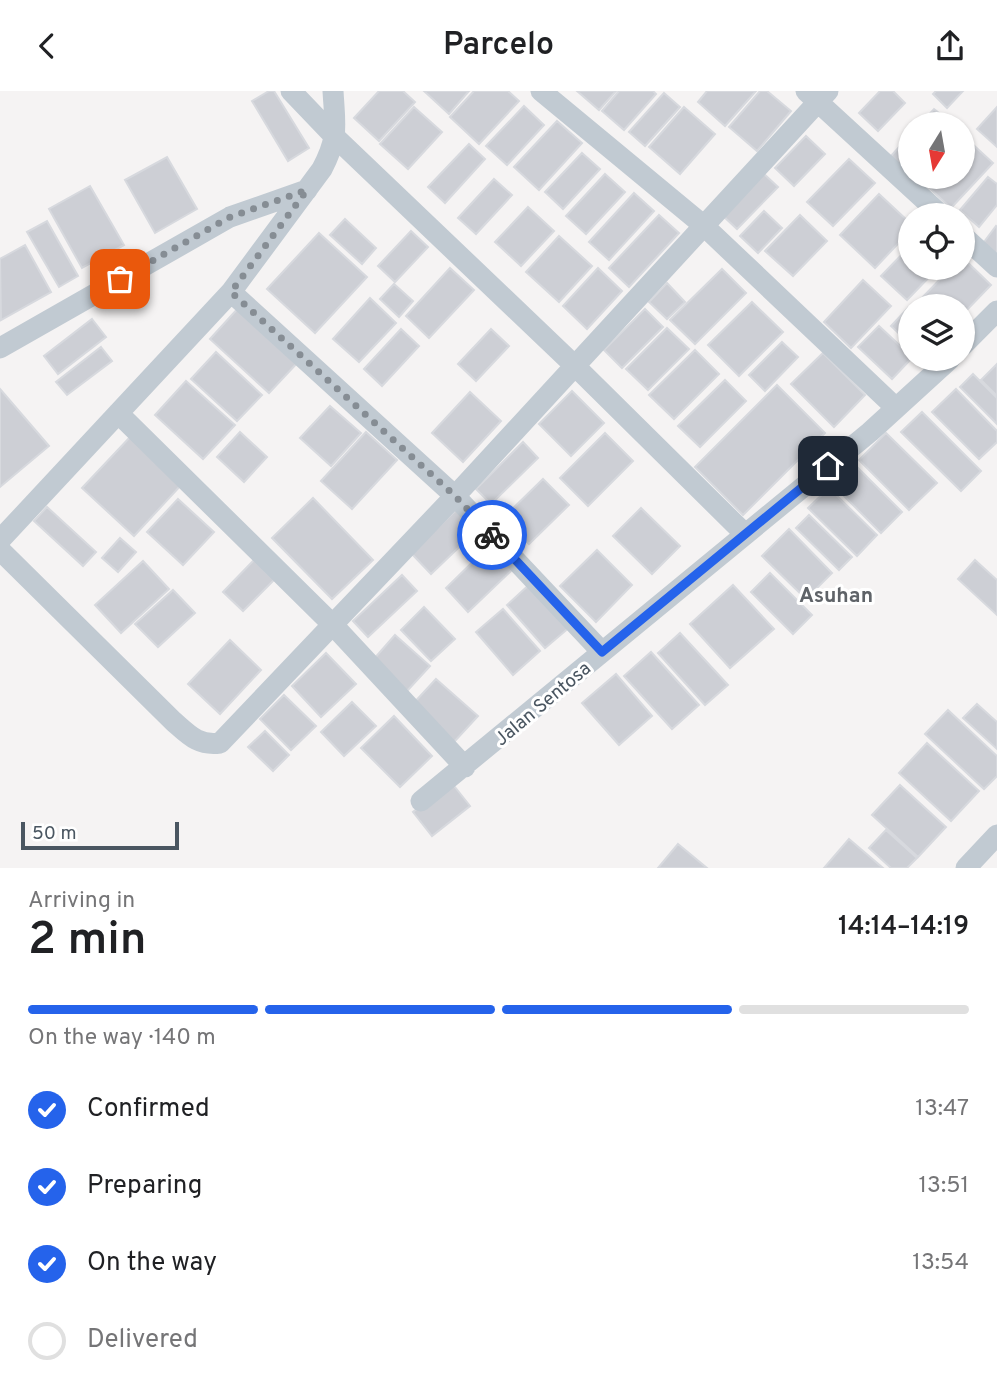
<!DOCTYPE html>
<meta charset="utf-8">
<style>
:root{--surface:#fff;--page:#f6f6f6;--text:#202124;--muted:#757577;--line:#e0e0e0;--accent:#2563eb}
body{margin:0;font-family:Overpass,sans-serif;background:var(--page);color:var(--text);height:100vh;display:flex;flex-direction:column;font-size:26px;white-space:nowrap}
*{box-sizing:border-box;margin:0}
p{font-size:23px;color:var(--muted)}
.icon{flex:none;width:38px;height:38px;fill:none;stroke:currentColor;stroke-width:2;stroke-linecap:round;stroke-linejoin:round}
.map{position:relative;height:777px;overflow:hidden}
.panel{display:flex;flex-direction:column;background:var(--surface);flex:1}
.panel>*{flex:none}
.needle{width:46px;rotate:191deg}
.tools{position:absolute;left:898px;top:21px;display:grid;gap:14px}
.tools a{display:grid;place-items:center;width:77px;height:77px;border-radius:50%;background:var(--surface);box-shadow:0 2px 5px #0004;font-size:35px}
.scale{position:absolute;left:21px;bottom:18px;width:158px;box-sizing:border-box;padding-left:7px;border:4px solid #4a5661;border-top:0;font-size:19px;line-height:24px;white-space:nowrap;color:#4a5661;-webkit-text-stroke:5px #fff;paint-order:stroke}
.pin{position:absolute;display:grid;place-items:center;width:60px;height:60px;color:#fff;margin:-30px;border-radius:14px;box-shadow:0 4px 10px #0006}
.courier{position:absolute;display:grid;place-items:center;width:70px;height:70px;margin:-35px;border:5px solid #2563eb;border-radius:50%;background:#fff;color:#222;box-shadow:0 2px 9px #0007}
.head em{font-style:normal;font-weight:600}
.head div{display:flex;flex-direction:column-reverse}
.head{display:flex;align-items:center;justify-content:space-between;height:119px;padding:0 28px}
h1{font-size:46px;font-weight:600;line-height:52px}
.bar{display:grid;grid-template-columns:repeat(4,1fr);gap:10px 7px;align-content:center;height:84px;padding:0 28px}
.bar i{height:9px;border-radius:5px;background:var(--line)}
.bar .current{background:var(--accent)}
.bar p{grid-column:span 4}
ol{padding:0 28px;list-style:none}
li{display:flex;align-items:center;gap:21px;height:77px}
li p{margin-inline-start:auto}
li .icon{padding:7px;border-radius:50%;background:var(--accent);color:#fff;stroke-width:4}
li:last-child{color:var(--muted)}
li i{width:38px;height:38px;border:4px solid var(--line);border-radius:50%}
header{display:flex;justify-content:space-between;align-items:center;height:91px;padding:0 28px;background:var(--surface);font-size:32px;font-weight:600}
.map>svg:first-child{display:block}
</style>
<header><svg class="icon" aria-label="back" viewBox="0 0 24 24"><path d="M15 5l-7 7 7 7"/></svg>Parcelo<svg class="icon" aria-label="share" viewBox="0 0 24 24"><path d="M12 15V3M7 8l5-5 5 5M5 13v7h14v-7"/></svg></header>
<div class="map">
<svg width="997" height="777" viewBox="0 0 997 777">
<rect width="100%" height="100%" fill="#f5f3f3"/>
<path fill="#cdcfd5" stroke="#d7d9de" stroke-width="2" d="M269 0H274L309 57 288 70 252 10Z
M379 0H403L415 11 379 50 354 27Z
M424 0H469L449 23Z
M474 0H508L519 10 479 53 450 26Z
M577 0H616L599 19Z
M619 0H653L656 3 624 39 602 20Z
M707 0H756L725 35 698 11Z
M760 0H767L791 20 757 60 729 36Z
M880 0H893L905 12 878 40 859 22Z
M936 0H963L947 17 933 3Z
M664 2 680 16 645 55 629 41Z
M524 15 544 34 507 74 486 55Z
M414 16 442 41 408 78 380 53Z
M684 16 715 43 680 83 649 56Z
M997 16V56L977 38Z
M934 18 949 30 946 33H920Z
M557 30 582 52 539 99 514 76Z
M910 44V72L904 79 890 66Z
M806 45 825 63 794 95 775 77Z
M968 49 993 72 951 117 926 94 934 86H962V55Z
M469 53 485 68 445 112 428 96Z
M582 62 600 78 563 118 545 101Z
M167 66 197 118 155 142 125 89Z
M849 68 875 92 833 135 807 111Z
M763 82 778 96 737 138 722 124Z
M605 83 625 101 586 143 566 125Z
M988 86 997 93V114L979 136 960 119Z
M494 88 512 104 476 143 458 127Z
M90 95 124 154 82 177 49 118Z
M634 102 654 120 609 169 589 151Z
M879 103 910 132V140L875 177 840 144Z
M528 116 554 140 521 175 495 151Z
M764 120 782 137 758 162 740 145Z
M659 124 679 142 629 196 609 177Z
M800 124 827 150 793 185 765 160Z
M345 128 376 157 362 173 330 144Z
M47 130 78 185 59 196 27 141Z
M996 135 997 136V166L981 155Z
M411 140 428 156 395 191 378 175Z
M319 142 367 186 315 242 267 198Z
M559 145 592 175 559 211 526 181Z
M25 154 51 201 1 229 0 168Z
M910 155V177H938L907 209 881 185Z
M962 166 991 194 962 224V215H914L951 177H962Z
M450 177 474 199 429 247 406 225Z
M598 177 622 200 587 238 563 215Z
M722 178 746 202 695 253 670 229Z
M863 189 891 215 851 257 824 231Z
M667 192 685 211 667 228 649 211Z
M394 193 413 210 399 226 380 208Z
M370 207 396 232 359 271 333 248Z
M752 211 783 241 739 285 708 254Z
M241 214 300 269 269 302 210 248Z
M908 217 910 219V253L891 235Z
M645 218 663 236 622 277 604 259Z
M92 228 106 246 58 283 44 265Z
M879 235 910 264 911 268 892 288 858 256Z
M667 237 689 258 648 299 626 278Z
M401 238 419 255 382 295 364 278Z
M491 238 509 255 476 290 458 273Z
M782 251 798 266 765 300 749 284Z
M101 256 112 270 67 304 56 291Z
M695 259 719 283 674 328 649 304Z
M216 261 262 304 237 330 191 288Z
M823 262 865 304 834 336 791 293Z
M997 273V305L981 289Z
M973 283 997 307V333L960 296Z
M725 289 746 310 700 356 678 335Z
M186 290 235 334 203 368 155 324Z
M777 294 825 342 743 424 695 376Z
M0 298 49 355 0 396Z
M956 298 997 340V351L979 368 932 321Z
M572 300 604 332 571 365 539 333Z
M470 301 501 330 463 371 432 342Z
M330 315 361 342 331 375 300 347Z
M922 321 981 380 961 400 901 341Z
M240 341 267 366 244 391 217 366Z
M366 341 397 369 352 418 321 390Z
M605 342 633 370 588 415 560 387Z
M886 342 937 392 909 419 859 369Z
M132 344 183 392 134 445 82 397Z
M523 351 538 367 491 413 476 398Z
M857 376 902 421 881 442 836 397Z
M543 388 569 414 529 453 503 427Z
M829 397 877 444 857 465 808 417Z
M313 407 373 469 332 508 272 447Z
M178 408 214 441 183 474 147 441Z
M47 416 96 461 83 475 34 430Z
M641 417 680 455 652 483 613 445Z
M456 419 476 440 431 483 411 462Z
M809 424 852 466 839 479 796 437Z
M789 438 832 482 806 508 762 465Z
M120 447 136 461 118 481 102 467Z
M490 454 513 478 468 521 446 497Z
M597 459 632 494 596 531 560 495Z
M254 469 274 489 243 520 223 501Z
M975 469 997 489V524L958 488Z
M143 470 169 498 121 542 95 514Z
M770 482 812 524 793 543 751 501Z
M402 484 417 500 368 546 353 530Z
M531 492 570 536 545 557 507 514Z
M733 494 774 538 730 577 690 533Z
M173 499 195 522 158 556 135 533Z
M424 516 455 548 431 570 401 539Z
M503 518 540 560 513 584 476 541Z
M680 542 728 594 705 614 658 562Z
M395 544 430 575 407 600 373 569Z
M230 549 261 579 220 623 188 593Z
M651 561 699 614 672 638 624 585Z
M326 562 356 593 321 626 292 595Z
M616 583 652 625 619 654 582 612Z
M436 588 478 625 453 652 411 615Z
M284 604 316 635 291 659 260 628Z
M352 611 376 635 344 665 321 641Z
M977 613 997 631V658L963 627Z
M948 619 997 665V685L984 698 925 643Z
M394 625 432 665 400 696 361 657Z
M265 640 289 664 273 680 248 656Z
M927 652 979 700 951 730 899 682Z
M451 691 470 715 432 745 413 721Z
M900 694 946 736 918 766 872 724Z
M886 739 917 767 907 777H891L869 757Z
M849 748 883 777H824Z
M678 753 707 777H658Z"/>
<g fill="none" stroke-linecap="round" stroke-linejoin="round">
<path stroke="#c1cad2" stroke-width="21" d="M291 0 335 46 575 275 745 443
M541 0 703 134 896 317
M806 0 941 124
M962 144 997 176
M231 201 455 405 602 561
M962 255 997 220
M0 257 230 126 307 99
M118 322 333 534 465 676
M0 449 231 201 322 78C339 46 335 35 333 0
M0 459 173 630C189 644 198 655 220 652L455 405 828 0
M421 710 870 341 950 268
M966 777 997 744"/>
</g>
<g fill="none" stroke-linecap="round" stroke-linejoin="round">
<path stroke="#868d94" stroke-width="7" stroke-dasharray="0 12.6" d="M120 188 230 126 307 99 231 201 455 405 492 444"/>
<path stroke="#2563eb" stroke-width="9" d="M492 444 602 561 828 375"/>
</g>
<g text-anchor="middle" stroke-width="6" stroke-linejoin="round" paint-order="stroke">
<g font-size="19" fill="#4a5661" stroke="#fff">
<text transform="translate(542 612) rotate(-40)" y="7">Jalan Sentosa</text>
</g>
<g font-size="21" font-weight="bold" fill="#5f6368" stroke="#fff">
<text x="836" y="511">Asuhan</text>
</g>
</g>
</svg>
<div class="tools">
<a><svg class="needle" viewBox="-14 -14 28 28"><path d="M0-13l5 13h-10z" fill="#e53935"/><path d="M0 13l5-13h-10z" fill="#757577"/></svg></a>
<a><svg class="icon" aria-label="locate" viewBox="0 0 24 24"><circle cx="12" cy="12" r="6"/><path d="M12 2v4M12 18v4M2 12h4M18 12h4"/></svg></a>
<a><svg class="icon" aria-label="layers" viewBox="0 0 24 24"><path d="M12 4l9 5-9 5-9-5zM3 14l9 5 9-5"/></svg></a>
</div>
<div class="scale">50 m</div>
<div class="pin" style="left:120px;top:188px;background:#ea580c"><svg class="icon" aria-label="bag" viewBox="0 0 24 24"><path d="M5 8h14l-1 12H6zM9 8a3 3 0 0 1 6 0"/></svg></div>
<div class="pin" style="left:828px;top:375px;background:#1f2937"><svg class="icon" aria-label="home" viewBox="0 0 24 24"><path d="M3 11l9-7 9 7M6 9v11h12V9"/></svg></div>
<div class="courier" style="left:492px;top:444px"><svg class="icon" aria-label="bike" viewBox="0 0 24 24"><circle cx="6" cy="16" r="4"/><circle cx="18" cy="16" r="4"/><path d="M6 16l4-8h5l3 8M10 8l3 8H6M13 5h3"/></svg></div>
</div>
<section class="panel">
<div class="head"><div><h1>2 min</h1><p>Arriving in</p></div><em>14:14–14:19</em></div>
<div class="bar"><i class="current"></i><i class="current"></i><i class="current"></i><i></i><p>On the way · 140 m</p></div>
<ol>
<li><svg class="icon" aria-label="check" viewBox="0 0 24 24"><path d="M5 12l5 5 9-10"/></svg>Confirmed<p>13:47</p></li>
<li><svg class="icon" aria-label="check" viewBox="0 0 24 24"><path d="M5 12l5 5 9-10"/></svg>Preparing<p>13:51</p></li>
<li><svg class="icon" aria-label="check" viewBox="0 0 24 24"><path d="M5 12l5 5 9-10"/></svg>On the way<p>13:54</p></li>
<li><i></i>Delivered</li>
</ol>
</section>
